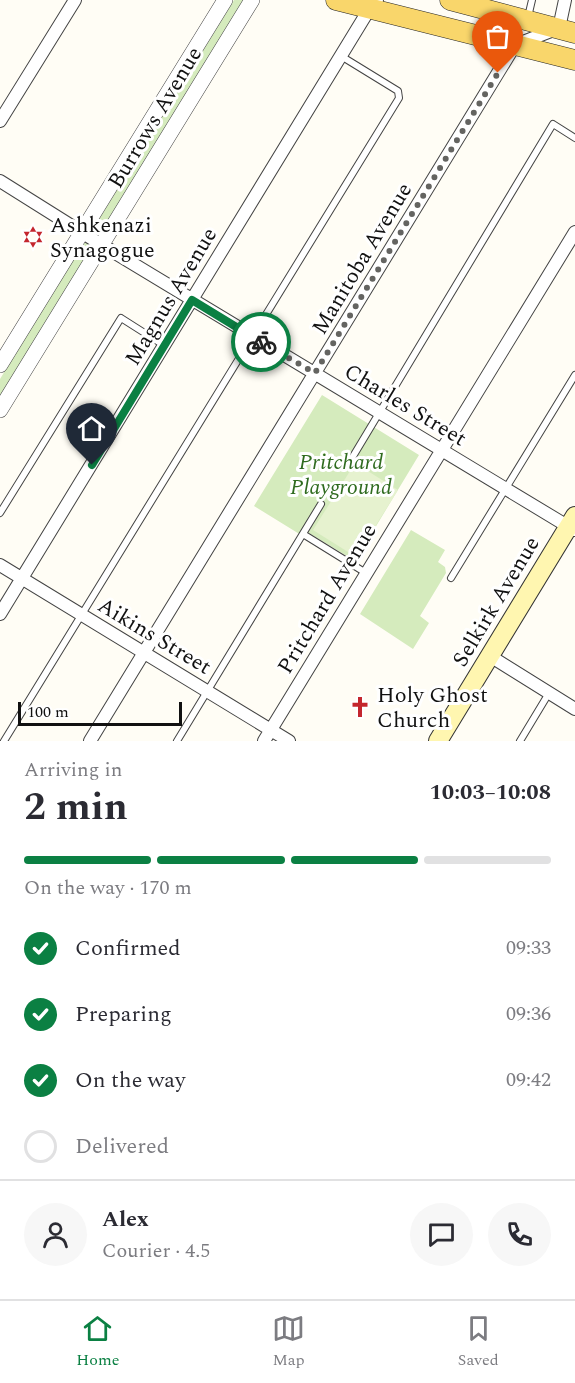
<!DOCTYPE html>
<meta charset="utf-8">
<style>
:root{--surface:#fff;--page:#f7f7f7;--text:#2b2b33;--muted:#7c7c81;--line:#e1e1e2;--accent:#0b8043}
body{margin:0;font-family:Spectral,serif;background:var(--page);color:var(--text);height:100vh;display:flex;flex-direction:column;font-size:22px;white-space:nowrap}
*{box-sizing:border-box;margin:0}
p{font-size:20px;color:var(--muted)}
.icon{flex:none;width:33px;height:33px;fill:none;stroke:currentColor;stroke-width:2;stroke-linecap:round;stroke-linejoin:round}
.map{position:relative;height:741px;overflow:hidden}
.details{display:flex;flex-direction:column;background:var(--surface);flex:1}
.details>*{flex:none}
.scale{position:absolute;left:18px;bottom:15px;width:164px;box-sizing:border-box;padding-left:6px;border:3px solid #111;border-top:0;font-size:16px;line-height:21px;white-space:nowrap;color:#111;-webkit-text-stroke:4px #fff;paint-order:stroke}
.pin{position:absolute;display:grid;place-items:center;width:51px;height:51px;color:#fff;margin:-62px -26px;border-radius:50% 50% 50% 0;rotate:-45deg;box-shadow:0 0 6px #0007}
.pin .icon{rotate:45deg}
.courier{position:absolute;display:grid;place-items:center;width:60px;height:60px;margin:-30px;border:4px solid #0b8043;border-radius:50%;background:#fff;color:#222;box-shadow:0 2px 8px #0007}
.headline em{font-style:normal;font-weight:700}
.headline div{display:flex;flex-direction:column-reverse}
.headline{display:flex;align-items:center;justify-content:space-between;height:102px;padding:0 24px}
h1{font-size:39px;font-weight:700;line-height:45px}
.bar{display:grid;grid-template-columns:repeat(4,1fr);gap:9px 6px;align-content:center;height:72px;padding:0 24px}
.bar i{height:8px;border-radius:4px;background:var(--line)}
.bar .current{background:var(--accent)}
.bar p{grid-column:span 4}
.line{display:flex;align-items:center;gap:15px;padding:0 24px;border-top:2px solid var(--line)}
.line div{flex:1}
.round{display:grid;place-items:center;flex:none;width:63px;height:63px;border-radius:32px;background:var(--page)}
ol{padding:0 24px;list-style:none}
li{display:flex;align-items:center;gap:18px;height:66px}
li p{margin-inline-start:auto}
li .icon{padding:6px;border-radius:50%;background:var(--accent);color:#fff;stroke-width:4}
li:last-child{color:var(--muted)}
li i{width:33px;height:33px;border:3px solid var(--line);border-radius:50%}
.menu{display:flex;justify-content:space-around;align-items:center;height:84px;border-top:2px solid var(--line);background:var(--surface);font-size:16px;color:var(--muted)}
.menu a{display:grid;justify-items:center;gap:3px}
.menu .current{color:var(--accent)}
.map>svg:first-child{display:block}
</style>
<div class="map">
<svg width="575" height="741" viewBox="0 0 575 741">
<rect width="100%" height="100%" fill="#fffdf5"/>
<path fill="#d5ebbd" d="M234 0H244L104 229 99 230 96 227V224Z
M88 241 90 242 92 246 0 398V379L83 244Z
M322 395 419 455 355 561 304 530 301 535 254 506Z
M411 530 445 550 438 562 445 567 446 573 420 616 429 623 413 649 360 614Z"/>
<path fill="#e6f2cf" d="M355 463 398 490 356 557 313 530Z"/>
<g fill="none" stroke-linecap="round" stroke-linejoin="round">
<defs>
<path id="service" d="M528 17 532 0
M349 463 553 124 575 138
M0 513 121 318 165 346
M303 534 366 573
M451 578 575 375
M4 741 399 98 398 91 341 56
M177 741 321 504
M520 741 549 693"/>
<path id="minor" d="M0 121 75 0
M0 181 102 245 574 530
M0 565 289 741
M0 614 370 8 377 0
M490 656 575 709
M90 741 515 45 559 28 565 0
M264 741 575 232"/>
<path id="tertiary" d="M0 365 225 0
M0 410 252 0"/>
<path id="secondary" d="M438 741 575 516"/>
<path id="primary" d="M336 0 575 60
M450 0 575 33"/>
</defs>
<use href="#service" stroke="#444" stroke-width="8"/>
<use href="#minor" stroke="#444" stroke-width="14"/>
<use href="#tertiary" stroke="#444" stroke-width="16"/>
<use href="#secondary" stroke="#333" stroke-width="20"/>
<use href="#primary" stroke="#222" stroke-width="21"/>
<use href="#service" stroke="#fff" stroke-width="6"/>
<use href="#minor" stroke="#fff" stroke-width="12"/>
<use href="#tertiary" stroke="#fff" stroke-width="15"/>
<use href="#secondary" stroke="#fff6b0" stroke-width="18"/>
<use href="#primary" stroke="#f9d66b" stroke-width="20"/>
</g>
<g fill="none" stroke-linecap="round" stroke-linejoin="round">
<path stroke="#646461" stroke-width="6" stroke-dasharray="0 10.8" d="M261 342 315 373 498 73"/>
<path stroke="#0b8043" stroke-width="8" d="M92 465 192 300 261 342"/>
</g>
<defs>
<symbol id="synagogue-bare" viewBox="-9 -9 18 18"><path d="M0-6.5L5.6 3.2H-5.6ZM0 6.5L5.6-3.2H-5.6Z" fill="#c4262e" stroke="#fff" stroke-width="2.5" paint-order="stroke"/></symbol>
<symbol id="church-bare" viewBox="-9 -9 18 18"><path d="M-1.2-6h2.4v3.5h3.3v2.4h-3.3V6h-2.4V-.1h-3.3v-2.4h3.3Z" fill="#c4262e" stroke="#fff" stroke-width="2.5" paint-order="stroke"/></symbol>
</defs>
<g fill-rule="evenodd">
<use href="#synagogue-bare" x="18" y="222" width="30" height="30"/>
<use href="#church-bare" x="345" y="692" width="30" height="30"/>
</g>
<g text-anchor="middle" stroke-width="6" stroke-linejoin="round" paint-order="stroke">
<g font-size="22" fill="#111" stroke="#fff">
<text transform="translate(154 117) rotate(-59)" y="8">Burrows Avenue</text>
<text transform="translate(361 258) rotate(-59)" y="8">Manitoba Avenue</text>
<text transform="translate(170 296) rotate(-59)" y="8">Magnus Avenue</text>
<text transform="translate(406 404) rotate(31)" y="8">Charles Street</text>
<text transform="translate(326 598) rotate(-59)" y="8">Pritchard Avenue</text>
<text transform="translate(495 601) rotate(-59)" y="8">Selkirk Avenue</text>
<text transform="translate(155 635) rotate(31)" y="8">Aikins Street</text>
</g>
<g font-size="22" fill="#111" stroke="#fff" text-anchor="start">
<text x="50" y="232">Ashkenazi<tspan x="50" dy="25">Synagogue</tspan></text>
<text x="377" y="702">Holy Ghost<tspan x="377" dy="25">Church</tspan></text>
</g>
<g font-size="22" font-style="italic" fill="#2f6b1f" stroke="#fff">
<text x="341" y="469">Pritchard<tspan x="341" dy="25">Playground</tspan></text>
</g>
</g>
</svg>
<div class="scale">100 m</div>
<div class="pin" style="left:498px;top:73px;background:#ea580c"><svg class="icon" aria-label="bag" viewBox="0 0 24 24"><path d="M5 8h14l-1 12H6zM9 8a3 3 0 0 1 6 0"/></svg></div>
<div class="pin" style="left:92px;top:465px;background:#1f2937"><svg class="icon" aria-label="home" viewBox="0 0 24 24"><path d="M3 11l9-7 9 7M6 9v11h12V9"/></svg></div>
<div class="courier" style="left:261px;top:342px"><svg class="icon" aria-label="bike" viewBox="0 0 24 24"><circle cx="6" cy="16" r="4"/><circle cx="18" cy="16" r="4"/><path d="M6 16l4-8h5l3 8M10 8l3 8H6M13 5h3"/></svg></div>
</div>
<section class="details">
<div class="headline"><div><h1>2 min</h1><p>Arriving in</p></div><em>10:03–10:08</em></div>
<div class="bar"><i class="current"></i><i class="current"></i><i class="current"></i><i></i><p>On the way · 170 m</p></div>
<ol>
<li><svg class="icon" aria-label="check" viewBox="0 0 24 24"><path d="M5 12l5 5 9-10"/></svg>Confirmed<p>09:33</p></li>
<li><svg class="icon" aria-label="check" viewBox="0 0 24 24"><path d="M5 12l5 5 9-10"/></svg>Preparing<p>09:36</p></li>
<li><svg class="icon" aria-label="check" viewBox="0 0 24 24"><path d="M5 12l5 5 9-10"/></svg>On the way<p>09:42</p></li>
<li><i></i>Delivered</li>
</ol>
<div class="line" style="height:108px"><a class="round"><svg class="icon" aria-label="person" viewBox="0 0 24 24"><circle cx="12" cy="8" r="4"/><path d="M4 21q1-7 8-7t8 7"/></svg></a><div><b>Alex</b><p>Courier · 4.5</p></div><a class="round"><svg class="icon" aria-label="chat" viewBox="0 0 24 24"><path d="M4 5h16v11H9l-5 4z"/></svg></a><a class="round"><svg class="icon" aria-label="phone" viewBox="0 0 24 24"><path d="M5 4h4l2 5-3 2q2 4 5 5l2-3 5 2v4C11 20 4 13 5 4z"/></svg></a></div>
</section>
<nav class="menu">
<a class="current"><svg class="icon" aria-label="home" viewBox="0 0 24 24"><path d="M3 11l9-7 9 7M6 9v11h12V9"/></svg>Home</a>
<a><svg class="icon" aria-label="map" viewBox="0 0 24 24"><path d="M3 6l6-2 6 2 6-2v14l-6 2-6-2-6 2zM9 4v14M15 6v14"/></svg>Map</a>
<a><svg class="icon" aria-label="saved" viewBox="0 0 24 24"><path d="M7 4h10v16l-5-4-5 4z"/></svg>Saved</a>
</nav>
